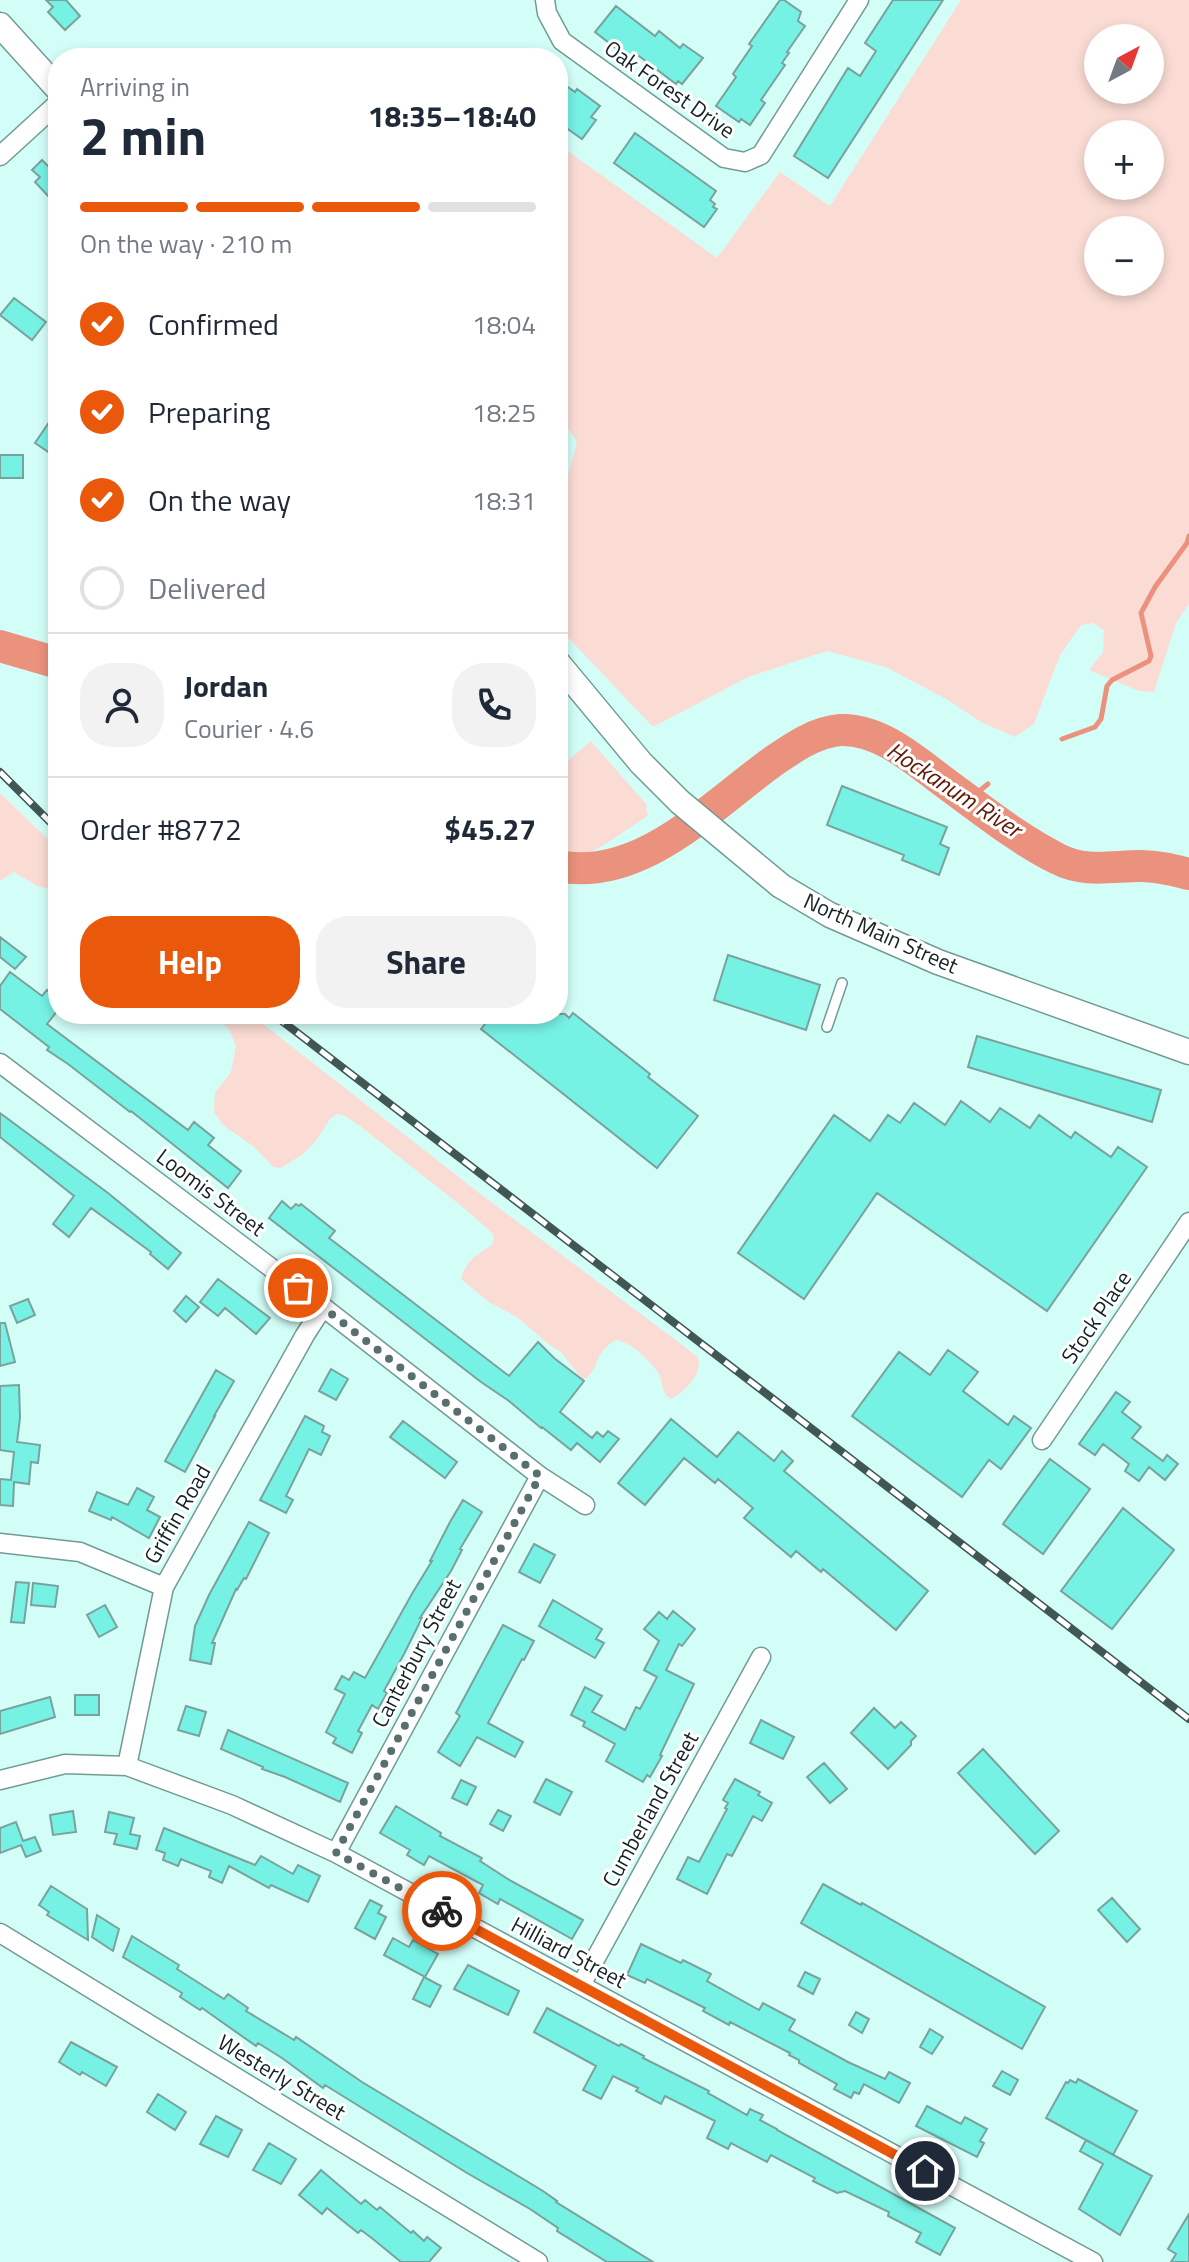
<!DOCTYPE html>
<meta charset="utf-8">
<style>
:root{--surface:#fff;--page:#f2f2f3;--text:#1f2937;--muted:#747a83;--line:#e0e1e3;--accent:#ea580c}
body{margin:0;font-family:"Titillium Web",sans-serif;background:var(--page);color:var(--text);height:100vh;display:flex;flex-direction:column;font-size:30px;white-space:nowrap}
*{box-sizing:border-box;margin:0}
p{font-size:26px;color:var(--muted)}
.icon{flex:none;width:44px;height:44px;fill:none;stroke:currentColor;stroke-width:2;stroke-linecap:round;stroke-linejoin:round}
.map{position:relative;flex:1;overflow:hidden}
.sheet{position:absolute;left:48px;top:48px;width:520px;height:976px;display:flex;flex-direction:column;background:var(--surface);border-radius:32px;box-shadow:0 4px 12px #0003}
.sheet>*{flex:none}
.needle{width:52px;rotate:41deg}
.controls{position:absolute;left:1084px;top:24px;display:grid;gap:16px}
.controls a{display:grid;place-items:center;width:80px;height:80px;border-radius:50%;background:var(--surface);box-shadow:0 4px 12px #0003;font-size:40px}
.pin{position:absolute;display:grid;place-items:center;width:68px;height:68px;color:#fff;margin:-34px;border:4px solid #fff;border-radius:50%;box-shadow:0 2px 8px #0007}
.courier{position:absolute;display:grid;place-items:center;width:80px;height:80px;margin:-40px;border:6px solid #ea580c;border-radius:50%;background:#fff;color:#222;box-shadow:0 2px 10px #0007}
.overview em{font-style:normal;font-weight:700}
.overview div{display:flex;flex-direction:column-reverse}
.overview{display:flex;align-items:center;justify-content:space-between;height:136px;padding:0 32px}
h1{font-size:52px;font-weight:700;line-height:60px}
.bar{display:grid;grid-template-columns:repeat(4,1fr);gap:12px 8px;align-content:center;height:96px;padding:0 32px}
.bar i{height:10px;border-radius:6px;background:var(--line)}
.bar .current{background:var(--accent)}
.bar p{grid-column:span 4}
.line{display:flex;align-items:center;gap:20px;padding:0 32px;border-top:2px solid var(--line)}
.line div{flex:1}
.round{display:grid;place-items:center;flex:none;width:84px;height:84px;border-radius:32px;background:var(--page)}
ol{padding:0 32px;list-style:none}
li{display:flex;align-items:center;gap:24px;height:88px}
li p{margin-inline-start:auto}
li .icon{padding:8px;border-radius:50%;background:var(--accent);color:#fff;stroke-width:4}
li:last-child{color:var(--muted)}
li i{width:44px;height:44px;border:4px solid var(--line);border-radius:50%}
.action{display:flex;gap:16px;margin-top:auto;padding:16px 32px}
.action a{flex:1;height:92px;border-radius:32px;background:var(--accent);color:#fff;font-size:32px;font-weight:700;line-height:92px;text-align:center}
.action a+a{background:var(--page);color:var(--text)}
.map>svg:first-child{display:block}
</style>
<div class="map">
<svg width="1189" height="2262" viewBox="0 0 1189 2262">
<rect width="100%" height="100%" fill="#d3fef8"/>
<path fill="#fbdcd5" fill-rule="evenodd" d="M961 0H1189V604L1176 623 1154 692 1139 691 1089 670 1103 652 1104 630 1093 623 1081 625 1060 655 1034 724 1015 737 981 722 946 699 886 667 827 651 748 677 653 727 558 627V496L564 489 577 442 558 413V144L717 258 780 172 830 206ZM1150 38V90H1098V38ZM1150 134V186H1098V134ZM1098 230H1150V282H1098Z
M591 741 647 805 646 811 649 815 607 843 578 859 558 852V769Z
M0 793 58 849V891L37 886 14 872 0 881Z
M213 1014H250L483 1196 697 1356C705 1372 685 1392 671 1399 658 1389 665 1382 657 1371 648 1359 631 1342 616 1340 594 1353 601 1363 587 1378L582 1379 562 1353 547 1343 517 1317 489 1302 461 1279C465 1261 478 1254 492 1245L494 1237 492 1233 464 1208 360 1126 345 1116 337 1114 330 1119 315 1142 303 1154 281 1168 273 1167 253 1146 224 1126 214 1112 215 1093 231 1072 236 1046 229 1029Z"/>
<g fill="none" stroke-linecap="round" stroke-linejoin="round">
<path stroke="#eb927e" stroke-width="5" d="M1062 739 1095 727 1101 719 1107 686 1112 680 1149 661 1151 656 1141 613 1155 587 1187 543 1189 536
M968 800 988 784"/>
<path stroke="#eb927e" stroke-width="32" d="M0 646 58 663
M558 866C641 883 713 804 775 760 794 747 816 732 840 730 882 728 920 765 952 788 986 813 1020 840 1058 859 1085 873 1112 866 1141 866 1158 866 1173 870 1189 874"/>
</g>
<path fill="#76f2e5" stroke="#7aa29d" stroke-width="2" d="M46 0H66L80 16 65 30 48 12 53 7Z
M780 0H784L801 12 798 21 805 26 787 52 789 53 782 63 785 65 761 100 765 103 750 125 741 119 739 122 716 106 736 77 733 74 752 46 749 44Z
M893 0H943L828 178 794 156 848 68 860 76 876 51 865 43Z
M616 6 655 36 659 31 680 48 683 44 703 58 682 84 678 81 676 84 635 53 630 59 595 32Z
M558 80 575 92 577 89 600 106 591 117 596 120 582 139 558 122Z
M635 133 716 191 710 200 715 204 713 207 717 209 704 227 614 163Z
M42 160 58 176V193L51 199 35 182 40 177 32 170Z
M14 298 46 322 32 340 0 315Z
M58 409V447L53 455 35 443Z
M0 455H23V478H0Z
M842 786 947 827 940 844 949 848 939 875 902 860 904 855 827 825Z
M0 937 26 957 15 969 0 957Z
M728 955 820 985 806 1030 714 1000Z
M10 972 42 996 47 990 58 999V1010L47 1024 188 1130 194 1122 214 1138 208 1145 241 1171 228 1188 131 1111 130 1112 68 1064 47 1050 49 1047 0 1009V986Z
M573 1013 650 1074 648 1077 698 1116 657 1168 481 1029 493 1014H565L569 1018Z
M977 1036 1161 1090 1152 1122 968 1067Z
M961 1101 990 1122 1000 1108 1030 1128 1039 1115 1071 1138 1075 1132 1111 1157 1118 1147 1147 1167 1047 1311 877 1193 804 1299 738 1253 834 1115 870 1141 888 1115 900 1123 914 1103 945 1125Z
M0 1113 108 1193 181 1253 168 1269 150 1254 151 1252 91 1208 69 1237 53 1224 74 1196 0 1137Z
M282 1201 291 1209 296 1204 299 1206 301 1204 335 1231 329 1238 333 1241 509 1376 538 1342 554 1358 584 1381 560 1412 592 1438 597 1432 603 1437 608 1431 619 1439 600 1462 577 1443 571 1450 542 1427 541 1428 509 1401 481 1382 269 1218Z
M218 1279 270 1318 256 1334 225 1308 218 1316 200 1302Z
M186 1296 199 1307 186 1322 174 1311Z
M28 1299 35 1315 17 1323 10 1306Z
M0 1323H5L15 1362 0 1366Z
M948 1350 978 1372 963 1391 1008 1425 1014 1416 1031 1428 1001 1469 989 1460 962 1497 852 1416 899 1352 930 1375Z
M331 1369 348 1379 336 1400 319 1391Z
M216 1370 234 1381 214 1416H215L185 1472 165 1461Z
M19 1385 20 1418 17 1442 40 1445 38 1463 31 1462 29 1484 14 1482 13 1506 0 1505V1479L11 1480 14 1452 0 1450V1386Z
M1116 1392 1130 1402 1122 1412 1141 1427 1132 1438 1163 1461 1167 1455 1178 1464 1165 1480 1149 1467 1139 1481 1125 1471 1129 1464 1103 1444 1095 1455 1079 1444Z
M305 1416 324 1426 322 1432 330 1436 321 1455 309 1449 286 1496 293 1500 286 1513 260 1500Z
M671 1419 717 1457 738 1432 774 1461 782 1451 793 1461 784 1471 928 1591 896 1630 823 1569 821 1572 796 1551 791 1557 744 1518 753 1508 718 1479 715 1483 684 1458 645 1505 618 1483Z
M403 1421 457 1462 445 1478 390 1437Z
M1050 1459 1090 1489 1043 1554 1003 1524Z
M137 1488 154 1497 147 1510 160 1517 149 1538 112 1517 111 1520 89 1511 97 1492 128 1505Z
M463 1500 482 1512 460 1549 462 1550 451 1571 420 1618H422L404 1654 384 1691 387 1693 378 1709 372 1705 358 1731 362 1733 352 1753 333 1743 336 1738 326 1732 345 1694 335 1689 342 1676 349 1680 354 1672 365 1678 413 1592 432 1561H430L450 1522Z
M1123 1508 1174 1550 1112 1629 1061 1591Z
M249 1522 269 1533 246 1579 244 1578 237 1590 236 1589 212 1643H215L211 1664 190 1660 195 1626 209 1595Z
M534 1544 555 1555 540 1583 519 1572Z
M16 1582 29 1583 24 1623 11 1622Z
M33 1583 58 1586 55 1607 31 1605Z
M553 1600 602 1629 596 1639 604 1643 595 1658 539 1626Z
M105 1605 117 1627 99 1637 87 1615Z
M673 1611 695 1629 682 1646 679 1644 666 1670 694 1684 660 1755 662 1756 650 1777 647 1775 643 1782 606 1761 615 1744 583 1726 585 1722 571 1715 585 1687 602 1696 592 1712 625 1730 636 1707 640 1709 657 1677 644 1670 659 1641 644 1629 659 1612 667 1619Z
M503 1625 534 1641 524 1660 522 1659 488 1723 523 1742 515 1757 477 1737 460 1766 438 1752 460 1716 456 1713Z
M75 1695H99V1715H75Z
M50 1697 55 1717 0 1734V1711Z
M186 1706 206 1712 199 1736 178 1730Z
M874 1708 895 1728 901 1722 916 1736 911 1741V1745L888 1769 851 1733Z
M761 1720 794 1737 783 1759 750 1743Z
M228 1730 348 1783 340 1802 285 1777 262 1769 263 1767 221 1749Z
M983 1749 1059 1831 1035 1854 958 1773Z
M824 1763 847 1789 830 1803 807 1777Z
M546 1779 572 1792 560 1815 534 1802Z
M735 1779 760 1792 758 1795 772 1803 762 1821 753 1816 732 1856 727 1854 707 1894 677 1879 688 1857 699 1862 727 1809 725 1808 728 1803 723 1800Z
M461 1780 476 1787 467 1805 452 1798Z
M396 1806 441 1833 440 1836 482 1858 480 1861 511 1881 583 1920 572 1939 500 1899 498 1904 479 1893 483 1885 429 1856 424 1865 407 1855 410 1850 380 1833Z
M498 1810 511 1816 503 1831 490 1824Z
M73 1811 76 1832 53 1835 50 1815Z
M109 1812 134 1818 130 1834 140 1836 137 1849 114 1844 117 1834 105 1832Z
M16 1822 23 1841 35 1837 41 1851 26 1857 21 1845 0 1853V1828Z
M164 1828 255 1865 261 1856 293 1874 298 1865 320 1876 308 1902 271 1885 269 1888 229 1866 222 1883 209 1877 211 1871 181 1859 178 1866 163 1860 165 1853 156 1850Z
M823 1884 861 1905 862 1903 1045 2007 1022 2049 801 1923Z
M51 1886 87 1909 88 1940 47 1915 49 1912 39 1905Z
M1112 1898 1140 1929 1127 1942 1098 1910Z
M370 1900 382 1906 378 1913 386 1917 375 1939 355 1928Z
M97 1915 119 1929 113 1951 92 1937Z
M132 1936 179 1965 177 1969 224 1999 228 1994 248 2008 246 2011 294 2040 296 2037 362 2082 543 2191 557 2201 556 2202 653 2262H607L557 2231 558 2228 530 2209 467 2173 325 2085 323 2088 282 2058 258 2043 256 2046 202 2008 200 2010 180 1997 182 1993 123 1957Z
M393 1938 409 1947 413 1940 438 1954 425 1977 384 1955Z
M641 1944 681 1963 683 1960 711 1974 707 1981 759 2010 763 2003 795 2020 789 2030 848 2062 885 2079 889 2072 910 2083 899 2103 864 2084 859 2094 854 2092 851 2098 834 2089 837 2084 799 2063V2060L789 2055 790 2053 730 2022 729 2025 703 2011 705 2008 647 1979 645 1983 627 1975Z
M468 1965 519 1991 508 2015 454 1989Z
M805 1972 820 1979 813 1994 798 1986Z
M424 1977 441 1986 430 2007 413 1999Z
M547 2008 619 2046 621 2044 644 2056 643 2058 709 2091 708 2093 747 2115 750 2109 763 2115 760 2120 777 2129V2130L955 2228 940 2255 916 2242 921 2233 888 2216 889 2212 845 2191 837 2193 813 2181 815 2178 771 2155 767 2162 731 2143 728 2149 707 2138 715 2121 665 2096 661 2104 636 2091 638 2088 613 2076 601 2099 583 2090 596 2066 534 2032Z
M856 2012 869 2019 862 2033 849 2025Z
M930 2029 943 2037 932 2054 920 2047Z
M71 2042 117 2067 106 2086 82 2072 80 2075 59 2062Z
M1002 2071 1018 2080 1010 2095 993 2086Z
M1078 2079 1137 2111 1113 2155 1046 2118 1066 2082 1068 2083 1070 2080 1076 2083Z
M158 2094 186 2112 175 2130 147 2112Z
M927 2106 961 2124 965 2117 987 2129 980 2141 984 2143 977 2157 916 2126Z
M216 2116 242 2130 228 2157 200 2144Z
M1086 2140 1152 2176 1120 2235 1079 2209 1103 2164 1080 2151Z
M269 2143 296 2159 281 2184 253 2170Z
M321 2170 361 2204 365 2200 377 2210 380 2207 411 2233 413 2231 424 2241 427 2237 441 2248 429 2262H401L373 2239 361 2230 358 2233 327 2208 322 2214 299 2195Z
M1189 2214V2262H1171L1176 2254 1168 2249Z"/>
<g fill="none" stroke-linecap="round" stroke-linejoin="round">
<defs>
<path id="service" d="M827 1027 842 983"/>
<path id="minor" d="M545 0 547 13 562 41 724 158 745 162 761 155 859 0
M0 156 58 103
M0 1063 323 1307 540 1476 585 1505
M1042 1440 1189 1222
M0 1543 80 1552 164 1587
M127 1766 164 1587 305 1335 323 1307
M0 1780 65 1764 127 1766 232 1805 336 1853 1093 2262
M336 1853 540 1476
M0 1933 538 2262
M581 1985 761 1657"/>
<path id="secondary" d="M0 25 58 89
M558 663 641 763 680 802 781 886 830 915 938 962 1189 1052"/>
</defs>
<use href="#service" stroke="#739b96" stroke-width="12"/>
<use href="#minor" stroke="#739b96" stroke-width="21"/>
<use href="#secondary" stroke="#739b96" stroke-width="27"/>
<use href="#service" stroke="#fff" stroke-width="9"/>
<use href="#minor" stroke="#fff" stroke-width="18"/>
<use href="#secondary" stroke="#fff" stroke-width="24"/>
<defs>
<path id="rail" d="M0 772 58 830
M273 1014 1189 1719"/>
</defs>
<use href="#rail" stroke="#415754" stroke-width="8"/>
<use href="#rail" stroke="#fff" stroke-width="5" stroke-dasharray="15" stroke-linecap="butt"/>
</g>
<g fill="none" stroke-linecap="round" stroke-linejoin="round">
<path stroke="#57706d" stroke-width="8" stroke-dasharray="0 14.4" d="M298 1288 540 1476 336 1853 442 1911"/>
<path stroke="#ea580c" stroke-width="10" d="M442 1911 925 2171"/>
</g>
<g text-anchor="middle" stroke-width="6" stroke-linejoin="round" paint-order="stroke">
<g font-size="22" fill="#142422" stroke="#fff">
<text transform="translate(670 89) rotate(35)" y="8">Oak Forest Drive</text>
<text transform="translate(881 933) rotate(24)" y="8">North Main Street</text>
<text transform="translate(211 1192) rotate(37)" y="8">Loomis Street</text>
<text transform="translate(1096 1317) rotate(-56)" y="8">Stock Place</text>
<text transform="translate(177 1514) rotate(-60)" y="8">Griffin Road</text>
<text transform="translate(416 1653) rotate(-62)" y="8">Canterbury Street</text>
<text transform="translate(650 1809) rotate(-61)" y="8">Cumberland Street</text>
<text transform="translate(569 1952) rotate(28)" y="8">Hilliard Street</text>
<text transform="translate(282 2077) rotate(31)" y="8">Westerly Street</text>
</g>
<g font-size="24" font-style="italic" fill="#651706" stroke="#fff">
<text transform="translate(954 790) rotate(33)" y="8">Hockanum River</text>
</g>
</g>
</svg>
<div class="controls">
<a><svg class="needle" viewBox="-14 -14 28 28"><path d="M0-13l5 13h-10z" fill="#e53935"/><path d="M0 13l5-13h-10z" fill="#747a83"/></svg></a>
<a>+</a>
<a>−</a>
</div>
<div class="pin" style="left:298px;top:1288px;background:#ea580c"><svg class="icon" aria-label="bag" viewBox="0 0 24 24"><path d="M5 8h14l-1 12H6zM9 8a3 3 0 0 1 6 0"/></svg></div>
<div class="pin" style="left:925px;top:2171px;background:#1f2937"><svg class="icon" aria-label="home" viewBox="0 0 24 24"><path d="M3 11l9-7 9 7M6 9v11h12V9"/></svg></div>
<div class="courier" style="left:442px;top:1911px"><svg class="icon" aria-label="bike" viewBox="0 0 24 24"><circle cx="6" cy="16" r="4"/><circle cx="18" cy="16" r="4"/><path d="M6 16l4-8h5l3 8M10 8l3 8H6M13 5h3"/></svg></div>
<section class="sheet">
<div class="overview"><div><h1>2 min</h1><p>Arriving in</p></div><em>18:35–18:40</em></div>
<div class="bar"><i class="current"></i><i class="current"></i><i class="current"></i><i></i><p>On the way · 210 m</p></div>
<ol>
<li><svg class="icon" aria-label="check" viewBox="0 0 24 24"><path d="M5 12l5 5 9-10"/></svg>Confirmed<p>18:04</p></li>
<li><svg class="icon" aria-label="check" viewBox="0 0 24 24"><path d="M5 12l5 5 9-10"/></svg>Preparing<p>18:25</p></li>
<li><svg class="icon" aria-label="check" viewBox="0 0 24 24"><path d="M5 12l5 5 9-10"/></svg>On the way<p>18:31</p></li>
<li><i></i>Delivered</li>
</ol>
<div class="line" style="height:144px"><a class="round"><svg class="icon" aria-label="person" viewBox="0 0 24 24"><circle cx="12" cy="8" r="4"/><path d="M4 21q1-7 8-7t8 7"/></svg></a><div><b>Jordan</b><p>Courier · 4.6</p></div><a class="round"><svg class="icon" aria-label="phone" viewBox="0 0 24 24"><path d="M5 4h4l2 5-3 2q2 4 5 5l2-3 5 2v4C11 20 4 13 5 4z"/></svg></a></div>
<div class="line" style="height:104px"><div>Order #8772</div><b>$45.27</b></div>
<div class="action"><a>Help</a><a>Share</a></div>
</section>
</div>
